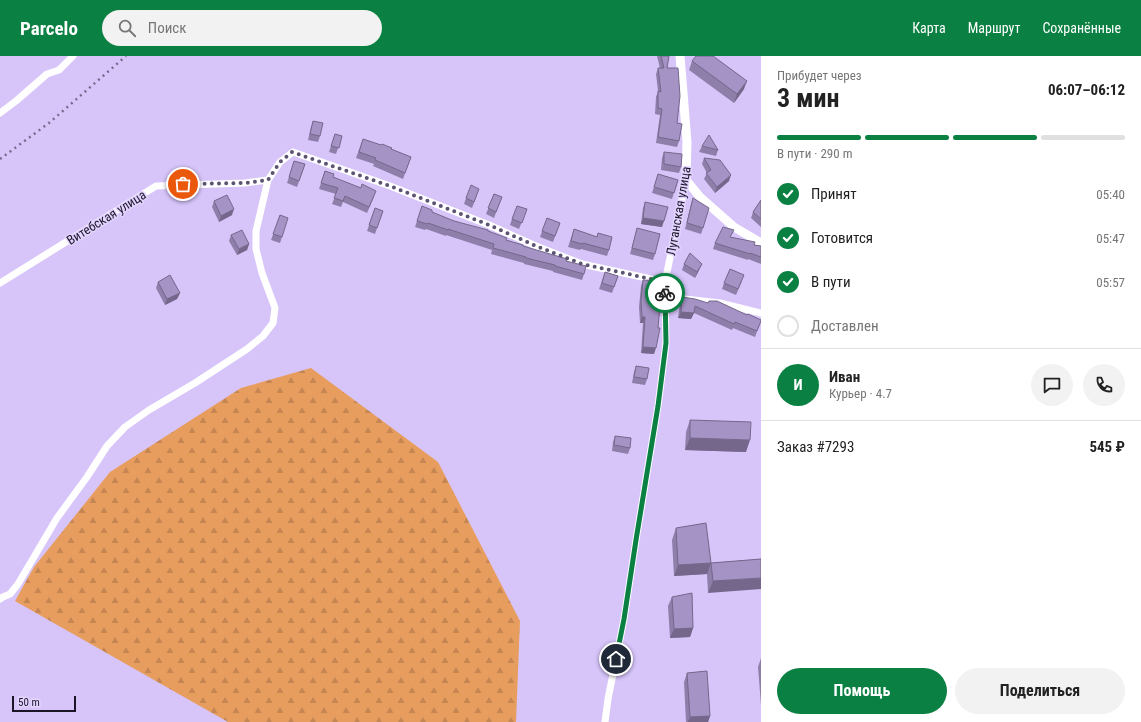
<!DOCTYPE html>
<html lang="ru">
<meta charset="utf-8">
<style>
:root{--surface:#fff;--page:#f2f2f2;--text:#222;--muted:#767676;--line:#e0e0e0;--accent:#0b8043}
body{margin:0;font-family:"Roboto Condensed",sans-serif;background:var(--page);color:var(--text);height:100vh;display:flex;flex-direction:column;font-size:15px;white-space:nowrap}
*{box-sizing:border-box;margin:0}
p{font-size:13px;color:var(--muted)}
.icon{flex:none;width:22px;height:22px;fill:none;stroke:currentColor;stroke-width:2;stroke-linecap:round;stroke-linejoin:round}
.map{position:relative;flex:1;overflow:hidden}
.drawer{display:flex;flex-direction:column;background:var(--surface);width:380px}
.drawer>*{flex:none}
.scale{position:absolute;left:12px;bottom:10px;width:64px;box-sizing:border-box;padding-left:4px;border:2px solid #1c1528;border-top:0;font-size:11px;line-height:14px;white-space:nowrap;color:#1c1528;-webkit-text-stroke:3px #e2d4ff;paint-order:stroke}
.pin{position:absolute;display:grid;place-items:center;width:34px;height:34px;color:#fff;margin:-17px;border:2px solid #fff;border-radius:50%;box-shadow:0 1px 4px #0007}
.courier{position:absolute;display:grid;place-items:center;width:40px;height:40px;margin:-20px;border:3px solid #0b8043;border-radius:50%;background:#fff;color:#222;box-shadow:0 1px 5px #0007}
.head em{font-style:normal;font-weight:700}
.head div{display:flex;flex-direction:column-reverse}
.head{display:flex;align-items:center;justify-content:space-between;height:68px;padding:0 16px}
h1{font-size:26px;font-weight:700;line-height:30px}
.bar{display:grid;grid-template-columns:repeat(4,1fr);gap:6px 4px;align-content:center;height:48px;padding:0 16px}
.bar i{height:5px;border-radius:3px;background:var(--line)}
.bar .selected{background:var(--accent)}
.bar p{grid-column:span 4}
.line{display:flex;align-items:center;gap:10px;padding:0 16px;border-top:1px solid var(--line)}
.line div{flex:1}
.round{display:grid;place-items:center;flex:none;width:42px;height:42px;border-radius:21px;background:var(--page)}
ol{padding:0 16px;list-style:none}
li{display:flex;align-items:center;gap:12px;height:44px}
li p{margin-inline-start:auto}
li .icon{padding:4px;border-radius:50%;background:var(--accent);color:#fff;stroke-width:4}
li:last-child{color:var(--muted)}
li i{width:22px;height:22px;border:2px solid var(--line);border-radius:50%}
.button{display:flex;gap:8px;margin-top:auto;padding:8px 16px}
.button a{flex:1;height:46px;border-radius:24px;background:var(--accent);color:#fff;font-size:16px;font-weight:700;line-height:46px;text-align:center}
.button a+a{background:var(--page);color:var(--text)}
header{display:flex;align-items:center;gap:24px;box-sizing:border-box;height:56px;padding:0 20px;background:var(--accent);color:#fff}
header strong{font-size:19px}
nav{display:flex;gap:22px;margin-inline-start:auto;font-size:14px}
.search{width:280px;height:36px;background:var(--page);display:flex;align-items:center;gap:10px;box-sizing:border-box;padding:0 14px;border-radius:22px;color:var(--muted);font-size:15px}
main{display:flex;flex:1;min-height:0}
.map>svg:first-child{display:block}
</style>
<header>
<strong>Parcelo</strong>
<div class="search"><svg class="icon" aria-label="search" viewBox="0 0 24 24"><circle cx="10" cy="10" r="6"/><path d="M15 15l6 6"/></svg>Поиск</div>
<nav><a>Карта</a><a>Маршрут</a><a>Сохранённые</a></nav>
</header>
<main>
<div class="map">
<svg width="761" height="666" viewBox="0 0 761 666">
<defs>
<pattern id="forest-firs" width="22" height="20" patternUnits="userSpaceOnUse"><rect width="22" height="20" fill="#e79d5e"/><path d="M5 1l3.5 6h-7zM16 11l3.5 6h-7z" fill="#c68652"/></pattern>
</defs>
<rect width="100%" height="100%" fill="#d7c5fa"/>
<path fill="url(#forest-firs)" d="M311 312 438 406 520 565 516 666H228L15 545 34 511 110 416 241 332Z"/>
<g fill="none" stroke-linecap="round" stroke-linejoin="round">
<path stroke="#fff" stroke-width="7" d="M0 57 16 45 47 18 59 14 73 0
M0 227 156 130 245 127 268 124 280 106 293 96 390 130 489 169 536 190 582 208 665 226
M665 240 685 243 720 247 761 257
M0 543 3 541 10 538 18 528 57 462 87 421 107 390 125 371 149 354 195 327 247 293 263 280 273 267 275 252 262 217 256 193V175L268 124
M605 666 608 643 624 563 636 484 658 350 666 287 665 226 686 124"/>
<path stroke="#fff" stroke-width="9" d="M680 0 687 86 686 124 700 141 734 171 761 187"/>
<path stroke="#786b8f" stroke-width="2.5" stroke-dasharray="2 4" stroke-linecap="butt" d="M0 103 49 67 126 0"/>
</g>
<path fill="#8e7eaa" d="M657 0H669L667 12 677 67 679 85 677 91 656 87 660 59 655 58 656 41 658 35 656 18 658 12H660Z
M692 5 744 33 734 47 689 14Z
M313 65 320 80 318 86 308 84 311 71Z
M335 78 342 80 336 98 329 96Z
M363 83 411 101 403 123 373 110 374 108 356 102Z
M702 90 718 94 716 100 699 96Z
M664 96 681 111 679 117 661 114 662 102Z
M704 102 729 125 715 137 704 123 707 117 702 108Z
M294 105 305 108 297 131 287 127Z
M325 115 333 121 374 141 367 157 343 146 341 151 332 148 336 138 319 133Z
M658 118 678 124 672 143 652 137Z
M494 138 502 141 494 162 486 158Z
M477 139 472 152 464 148 466 142Z
M693 142 703 172 701 178 685 173 691 148Z
M761 144V171L751 162 753 156Z
M214 145 232 159 219 166 212 151Z
M645 146 662 171 641 168 643 152Z
M422 150 432 156 454 165 488 175 506 184 566 205 584 218 582 224 553 216V215L524 208V207L491 198 492 194 446 179V180L426 173 425 174 415 171Z
M375 152 383 155 375 178 367 175Z
M527 153 519 173 510 169 512 163Z
M280 159 282 181 280 187 271 184Z
M547 162 560 167 553 186 540 181Z
M637 172 655 198 653 204 630 198Z
M574 173 597 181 598 177 609 194 607 200 581 193 580 194 568 191Z
M231 179 249 188 247 194 237 199 229 185Z
M731 181 754 189 761 190V208L748 203V204L713 193 715 187Z
M684 208H702L695 222 682 214Z
M605 216 618 220 612 237 599 233Z
M643 224 657 249 654 298 641 297 643 267H640L639 251 641 230Z
M742 225 736 239 722 233 724 227Z
M158 226 180 237 177 243 165 249 156 232Z
M682 241 747 259 761 264 755 281 733 272 732 274 694 257 691 263 678 262 680 247Z
M636 310 647 323 645 329 632 327 634 316Z
M690 364 746 396 685 394 686 376Z
M615 380 630 392 628 398 612 395 613 386Z
M676 472 711 507 761 503 708 537 707 518 674 520 672 484Z
M672 541 693 572 690 581 670 582 668 550Z
M761 602V649L758 611Z
M687 617 710 660 708 666H686L684 626Z"/>
<path fill="#74678b" d="M747 25 744 33 734 47 737 38Z
M731 119 729 125 715 137 717 131Z
M234 153 232 159 219 166 221 160Z
M643 162 664 165 662 171 641 168Z
M249 188 247 194 237 199 239 193Z
M702 208 695 222 697 216Z
M180 237 177 243 165 249 167 243Z
M681 256 694 257 691 263 678 262Z
M642 261H645L643 267H640Z
M643 291 656 292 654 298 641 297Z
M690 382 750 384 746 396 685 394Z
M711 507 707 518 674 520 678 509Z
M761 522V533L708 537 713 525Z
M693 572 690 581 670 582 674 573Z
M710 660 708 666H688L690 661Z"/>
<path fill="#a593c6" stroke="#74678b" d="M661 0H669L667 12H678L680 40 677 67 682 68 679 85 658 81 662 53 658 52V35L661 36 658 12H664Z
M696 0H713L747 25 737 38 692 5Z
M313 65 323 67 320 80 310 78Z
M335 78 342 80 339 92 331 90Z
M709 79 718 94 702 90Z
M363 83 381 89 382 88 392 92 391 93 411 101 405 117 375 104 376 102 359 96Z
M664 96 682 98 681 111 664 108Z
M704 102 720 104 731 119 717 131 706 117 711 114Z
M294 105 305 108 299 125 289 121Z
M325 115 334 118 333 121 361 132 362 128 376 135 369 151 345 140 343 145 334 142 338 132 321 127Z
M658 118 678 124 674 137 654 131Z
M471 129 479 133 474 146 466 142Z
M494 138 502 141 496 156 488 152Z
M227 139 234 153 221 160 214 145Z
M693 142 709 152 703 172 687 167Z
M761 144V163L753 156Z
M645 146 668 151 664 165 643 162Z
M422 150 432 154V156L454 165 488 174V175L507 182 506 184 523 189V190L567 203 566 205 586 210 584 218 555 210V209L526 202V201L493 192 494 188 448 173V174L428 167 427 168 417 165Z
M517 150 527 153 522 167 512 163Z
M375 152 383 155 377 172 369 169Z
M280 159 288 162 282 181 273 178Z
M547 162 560 167 555 180 542 175Z
M723 171 734 174 730 181 755 186 754 189 761 190V201L750 197V198L715 187Z
M637 172 660 178 655 198 632 192Z
M574 173 597 181 598 177 612 181 609 194 583 187 582 188 571 185Z
M242 174 249 188 239 193 231 179Z
M690 197 702 208 697 216 684 208Z
M730 213 744 219 738 233 724 227Z
M605 216 618 220 614 231 602 227Z
M170 219 180 237 167 243 158 226Z
M643 224 661 225 657 249H660L658 272H660L656 292 643 291 645 261H642L641 245Z
M682 241 695 243 708 247 709 245H717L747 259 748 258 761 264V265L757 275 735 266 734 268 695 250 694 257 681 256Z
M636 310 649 312 647 323 634 321Z
M690 364 751 366 750 384 690 382Z
M615 380 631 382 630 392 614 389Z
M706 467 711 507 678 509 676 472Z
M761 503V522L713 525 711 507Z
M692 537 693 572 674 573 672 541Z
M707 615 710 660 690 661 687 617Z"/>
<g fill="none" stroke-linecap="round" stroke-linejoin="round">
<path stroke="#5d5372" stroke-width="4" stroke-dasharray="0 7.2" d="M183 128 246 127 268 124 280 106 292 96 390 130 489 169 536 190 582 208 665 226V237"/>
<path stroke="#0b8043" stroke-width="5" d="M616 603 624 563 636 484 658 350 666 287 665 237"/>
</g>
<g text-anchor="middle" stroke-width="3" stroke-linejoin="round" paint-order="stroke">
<g font-size="13" fill="#1c1528" stroke="#e2d4ff">
<text transform="translate(678 155) rotate(-80)" y="5">Луганская улица</text>
<text transform="translate(106 161) rotate(-32)" y="5">Витебская улица</text>
</g>
</g>
</svg>
<div class="scale">50 m</div>
<div class="pin" style="left:183px;top:128px;background:#ea580c"><svg class="icon" aria-label="bag" viewBox="0 0 24 24"><path d="M5 8h14l-1 12H6zM9 8a3 3 0 0 1 6 0"/></svg></div>
<div class="pin" style="left:616px;top:603px;background:#1f2937"><svg class="icon" aria-label="home" viewBox="0 0 24 24"><path d="M3 11l9-7 9 7M6 9v11h12V9"/></svg></div>
<div class="courier" style="left:665px;top:237px"><svg class="icon" aria-label="bike" viewBox="0 0 24 24"><circle cx="6" cy="16" r="4"/><circle cx="18" cy="16" r="4"/><path d="M6 16l4-8h5l3 8M10 8l3 8H6M13 5h3"/></svg></div>
</div>
<section class="drawer">
<div class="head"><div><h1>3 мин</h1><p>Прибудет через</p></div><em>06:07–06:12</em></div>
<div class="bar"><i class="selected"></i><i class="selected"></i><i class="selected"></i><i></i><p>В пути · 290 m</p></div>
<ol>
<li><svg class="icon" aria-label="check" viewBox="0 0 24 24"><path d="M5 12l5 5 9-10"/></svg>Принят<p>05:40</p></li>
<li><svg class="icon" aria-label="check" viewBox="0 0 24 24"><path d="M5 12l5 5 9-10"/></svg>Готовится<p>05:47</p></li>
<li><svg class="icon" aria-label="check" viewBox="0 0 24 24"><path d="M5 12l5 5 9-10"/></svg>В пути<p>05:57</p></li>
<li><i></i>Доставлен</li>
</ol>
<div class="line" style="height:72px"><b class="round" style="background:var(--accent);color:#fff">И</b><div><b>Иван</b><p>Курьер · 4.7</p></div><a class="round"><svg class="icon" aria-label="chat" viewBox="0 0 24 24"><path d="M4 5h16v11H9l-5 4z"/></svg></a><a class="round"><svg class="icon" aria-label="phone" viewBox="0 0 24 24"><path d="M5 4h4l2 5-3 2q2 4 5 5l2-3 5 2v4C11 20 4 13 5 4z"/></svg></a></div>
<div class="line" style="height:52px"><div>Заказ #7293</div><b>545 ₽</b></div>
<div class="button"><a>Помощь</a><a>Поделиться</a></div>
</section>
</main>
